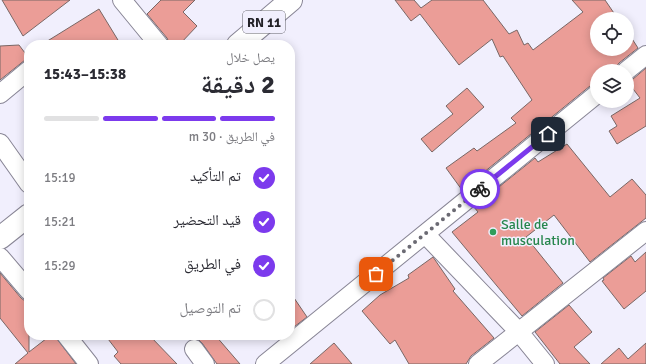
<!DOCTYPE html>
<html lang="ar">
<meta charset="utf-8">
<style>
:root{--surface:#fff;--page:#f2f2f3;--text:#2b2b33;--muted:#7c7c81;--line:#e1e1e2;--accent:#7c3aed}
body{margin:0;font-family:Signika,"Noto Naskh Arabic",sans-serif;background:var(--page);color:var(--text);direction:rtl;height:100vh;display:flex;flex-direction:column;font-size:15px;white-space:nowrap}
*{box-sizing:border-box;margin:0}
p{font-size:13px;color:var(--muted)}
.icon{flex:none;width:22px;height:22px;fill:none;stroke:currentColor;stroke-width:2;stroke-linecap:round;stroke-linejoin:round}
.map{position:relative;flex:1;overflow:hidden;direction:ltr}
.details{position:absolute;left:24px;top:40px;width:271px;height:300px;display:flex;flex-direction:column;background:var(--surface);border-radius:16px;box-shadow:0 2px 10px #0003;direction:rtl}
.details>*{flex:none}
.buttons{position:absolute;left:590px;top:12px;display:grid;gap:8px}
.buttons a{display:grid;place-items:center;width:44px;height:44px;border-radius:50%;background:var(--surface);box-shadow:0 2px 10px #0003;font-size:20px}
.pin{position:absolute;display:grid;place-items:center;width:34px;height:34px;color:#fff;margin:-17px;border-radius:8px;box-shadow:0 2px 6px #0006}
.courier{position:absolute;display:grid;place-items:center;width:40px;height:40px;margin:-20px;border:3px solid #7c3aed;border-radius:50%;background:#fff;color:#222;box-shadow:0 1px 5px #0007}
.overview em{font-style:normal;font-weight:700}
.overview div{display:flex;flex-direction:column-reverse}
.overview{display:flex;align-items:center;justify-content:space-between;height:68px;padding:0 20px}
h1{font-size:26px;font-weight:700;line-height:30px}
.bar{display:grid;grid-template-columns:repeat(4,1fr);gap:6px 4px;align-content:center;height:48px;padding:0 20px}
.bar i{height:5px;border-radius:3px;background:var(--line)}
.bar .selected{background:var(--accent)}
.bar p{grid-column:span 4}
ol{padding:0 20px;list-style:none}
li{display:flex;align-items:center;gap:12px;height:44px}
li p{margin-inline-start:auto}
li .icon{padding:4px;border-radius:50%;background:var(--accent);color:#fff;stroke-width:4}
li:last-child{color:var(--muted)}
li i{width:22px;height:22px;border:2px solid var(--line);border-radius:50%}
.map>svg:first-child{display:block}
</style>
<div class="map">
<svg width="646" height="364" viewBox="0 0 646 364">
<rect width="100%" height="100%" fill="#f1effd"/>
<path fill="#eb9d97" stroke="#796765" d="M2 0H70L23 36Z
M161 0H195L183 12 197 26 179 45H170L167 38 147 14Z
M395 0H414L421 8 432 0H483L509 34 517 30 524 45 528 43 533 50 583 12 572 0H605L618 19H597V49H627V31L638 48 619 63 616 67V71H597V84L590 86 462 190 446 168 474 148 477 151 516 123 511 118 532 100 503 56 500 57 492 39 459 65 420 14 411 21Z
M99 9 121 45H41Z
M19 45 25 53V60L0 80V46Z
M646 68V126L617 144 609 131 617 126 611 116 640 98 627 81 633 79Z
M467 88 484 107 432 152 421 139 453 114 446 106Z
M567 144 610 197 632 179 646 195V218L590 262 554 215 526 237 563 283 522 316 452 232 478 212 474 207 535 158 538 162Z
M646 252V291L624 309 602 281 604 280 603 278 631 256 635 262Z
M433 257 455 289 453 291 494 338 471 356 466 364H409L395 340 390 344 362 311 380 295 409 278 408 275Z
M0 273 21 298 29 304V352L51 335H54L76 364H15L28 353 0 318Z
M290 292 307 317 290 330Z
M569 305 592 332 574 347 590 364H560L535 332Z
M105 335H149L177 364H121L114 356 118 352Z
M204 335H215L240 364H217L202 343 199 340Z
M334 343 352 364H310Z
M646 343V364H601L619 348 628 359Z"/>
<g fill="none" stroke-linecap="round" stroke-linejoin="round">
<defs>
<path id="minor" d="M122 0 159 45
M626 71 646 55
M0 94 29 70
M0 143 29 184
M425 234 519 332 545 364
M0 257 29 291
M66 335 89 364
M194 349 205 364
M265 364 597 94
M478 364 646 231"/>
<path id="primary" d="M238 45 291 0
M0 238 29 215"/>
</defs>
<use href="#minor" stroke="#888595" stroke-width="20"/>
<use href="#primary" stroke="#888595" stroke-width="24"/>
<use href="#minor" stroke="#fff" stroke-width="18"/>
<use href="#primary" stroke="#fff" stroke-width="22"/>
</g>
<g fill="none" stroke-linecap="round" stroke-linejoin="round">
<path stroke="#6b6a73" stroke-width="4" stroke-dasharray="0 7.2" d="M376 274 480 189"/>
<path stroke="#7c3aed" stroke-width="5" d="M480 189 548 134"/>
</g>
<circle fill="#2e9e5b" stroke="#f1effd" stroke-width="1.5" cx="493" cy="232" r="4"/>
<g text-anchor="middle" stroke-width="3" stroke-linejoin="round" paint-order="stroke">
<rect fill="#f1effd" stroke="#616068" stroke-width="1" x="243" y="11" width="42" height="22" rx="3"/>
<g font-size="13" font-weight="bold" fill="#232228">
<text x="264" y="27">RN 11</text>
</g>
<g font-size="14" fill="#27864d" stroke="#f1effd" text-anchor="start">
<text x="501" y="229">Salle de<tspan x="501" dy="16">musculation</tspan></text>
</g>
</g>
</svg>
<div class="buttons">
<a><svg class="icon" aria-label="locate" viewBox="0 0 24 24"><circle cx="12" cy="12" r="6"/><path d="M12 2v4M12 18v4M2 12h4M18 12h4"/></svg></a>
<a><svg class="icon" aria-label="layers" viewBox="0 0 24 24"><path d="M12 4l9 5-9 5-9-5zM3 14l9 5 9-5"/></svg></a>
</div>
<div class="pin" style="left:376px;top:274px;background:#ea580c"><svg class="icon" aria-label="bag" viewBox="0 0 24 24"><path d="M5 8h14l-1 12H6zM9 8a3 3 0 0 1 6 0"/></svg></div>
<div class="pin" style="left:548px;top:134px;background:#1f2937"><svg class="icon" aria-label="home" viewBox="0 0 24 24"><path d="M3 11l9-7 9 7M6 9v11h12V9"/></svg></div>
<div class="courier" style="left:480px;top:189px"><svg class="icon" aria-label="bike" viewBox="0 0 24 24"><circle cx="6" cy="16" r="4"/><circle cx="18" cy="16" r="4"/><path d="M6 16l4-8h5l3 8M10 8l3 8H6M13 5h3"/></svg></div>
<section class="details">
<div class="overview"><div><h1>2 دقيقة</h1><p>يصل خلال</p></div><em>15:38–15:43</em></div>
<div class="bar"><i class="selected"></i><i class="selected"></i><i class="selected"></i><i></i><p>في الطريق · 30 m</p></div>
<ol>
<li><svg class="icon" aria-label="check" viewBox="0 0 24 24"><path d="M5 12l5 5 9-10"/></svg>تم التأكيد<p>15:19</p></li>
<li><svg class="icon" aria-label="check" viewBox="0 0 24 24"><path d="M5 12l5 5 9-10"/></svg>قيد التحضير<p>15:21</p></li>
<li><svg class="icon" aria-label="check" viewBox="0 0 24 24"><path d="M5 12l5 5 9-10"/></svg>في الطريق<p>15:29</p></li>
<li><i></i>تم التوصيل</li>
</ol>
</section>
</div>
